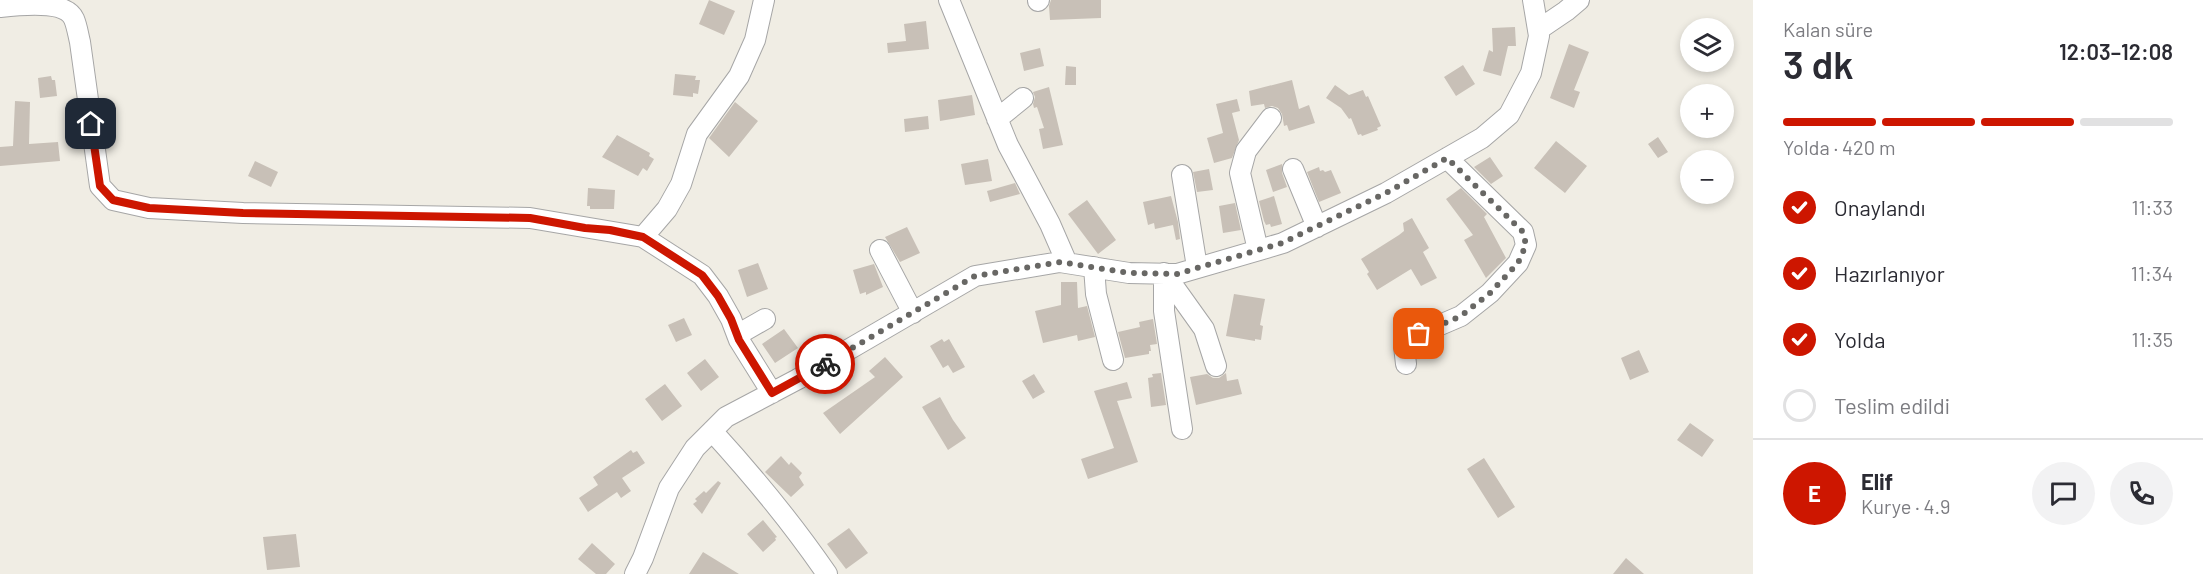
<!DOCTYPE html>
<html lang="tr">
<meta charset="utf-8">
<style>
:root{--surface:#fff;--page:#f2f2f3;--text:#2b2b33;--muted:#7c7c81;--line:#e1e1e2;--accent:#cd1600}
body{margin:0;font-family:Barlow,sans-serif;background:var(--page);color:var(--text);height:100vh;display:flex;flex-direction:column;font-size:22px;white-space:nowrap}
*{box-sizing:border-box;margin:0}
p{font-size:20px;color:var(--muted)}
.icon{flex:none;width:33px;height:33px;fill:none;stroke:currentColor;stroke-width:2;stroke-linecap:round;stroke-linejoin:round}
.map{position:relative;flex:1;overflow:hidden}
.side{display:flex;flex-direction:column;background:var(--surface);width:450px}
.side>*{flex:none}
.fabs{position:absolute;left:1680px;top:18px;display:grid;gap:12px}
.fabs a{display:grid;place-items:center;width:54px;height:54px;border-radius:50%;background:var(--surface);box-shadow:0 3px 9px #0003;font-size:30px}
.pin{position:absolute;display:grid;place-items:center;width:51px;height:51px;color:#fff;margin:-26px;border-radius:12px;box-shadow:0 3px 9px #0006}
.courier{position:absolute;display:grid;place-items:center;width:60px;height:60px;margin:-30px;border:4px solid #cd1600;border-radius:50%;background:#fff;color:#222;box-shadow:0 2px 8px #0007}
.head em{font-style:normal;font-weight:600}
.head div{display:flex;flex-direction:column-reverse}
.head{display:flex;align-items:center;justify-content:space-between;height:102px;padding:0 30px}
h1{font-size:39px;font-weight:600;line-height:45px}
.bar{display:grid;grid-template-columns:repeat(4,1fr);gap:9px 6px;align-content:center;height:72px;padding:0 30px}
.bar i{height:8px;border-radius:4px;background:var(--line)}
.bar .active{background:var(--accent)}
.bar p{grid-column:span 4}
.line{display:flex;align-items:center;gap:15px;padding:0 30px;border-top:2px solid var(--line)}
.line div{flex:1}
.round{display:grid;place-items:center;flex:none;width:63px;height:63px;border-radius:32px;background:var(--page)}
ol{padding:0 30px;list-style:none}
li{display:flex;align-items:center;gap:18px;height:66px}
li p{margin-inline-start:auto}
li .icon{padding:6px;border-radius:50%;background:var(--accent);color:#fff;stroke-width:4}
li:last-child{color:var(--muted)}
li i{width:33px;height:33px;border:3px solid var(--line);border-radius:50%}
main{display:flex;flex:1;min-height:0}
.map>svg:first-child{display:block}
</style>
<main>
<div class="map">
<svg width="1753" height="574" viewBox="0 0 1753 574">
<rect width="100%" height="100%" fill="#f0ede4"/>
<path fill="#c8c0b7" d="M709 0 735 11 724 35 699 24Z
M1051 0H1101V18L1050 20 1049 6Z
M926 21 929 49 888 53 887 43 906 41 904 24Z
M1515 27 1516 46H1508L1501 76 1483 71 1489 50 1493 52 1492 28Z
M1569 44 1589 52 1574 90 1580 92 1574 108 1550 98Z
M1040 48 1044 66 1024 71 1020 53Z
M1463 65 1475 84 1456 96 1444 77Z
M1066 66 1076 67V85H1065Z
M675 74 696 76 695 80H700L698 94 693 93V97L673 95Z
M51 76 52 80H55L57 96 40 98 38 78Z
M1292 80 1299 109 1309 105 1315 123 1289 131 1287 125 1284 126 1282 114 1278 108 1272 106 1265 108 1264 104 1251 106 1249 91Z
M1335 85 1349 95 1363 90 1366 97 1368 96 1381 126 1377 128 1378 130 1362 136 1361 134 1358 135 1351 118 1349 119 1341 108 1326 98Z
M1049 87 1063 145 1043 149 1039 129 1044 128 1037 107 1034 108 1033 104 1035 97 1033 92Z
M972 95 975 115 940 121 938 100Z
M1237 99 1240 111 1232 113 1239 140 1232 158 1214 163 1207 138 1223 133 1216 104Z
M15 101 30 102 29 144 58 142 60 161 0 166V147L13 146Z
M735 102 758 121 729 157 709 138Z
M928 116 929 129 905 132 904 119Z
M617 135 650 153 649 156 654 159 647 171 643 168 638 176 602 157Z
M1658 137 1668 152 1658 158 1648 144Z
M1556 141 1587 166 1565 193 1534 168Z
M1490 157 1503 176 1491 184 1474 167Z
M988 159 992 181 965 185 961 164Z
M255 161 278 172 271 187 248 176Z
M1282 164V173L1287 187 1273 192 1266 170Z
M1319 167 1320 171 1323 170 1325 172 1331 170 1341 193 1319 202 1307 172Z
M1209 169 1213 190 1197 192 1193 172Z
M1015 183 1020 194 990 202 987 191Z
M588 188 615 190 614 209H590V206H587Z
M1461 188 1487 214 1484 217 1506 258 1486 278 1464 240 1473 235 1446 199Z
M1171 196 1178 222 1180 239 1176 240 1173 225 1155 229 1154 223 1148 225 1143 202Z
M1274 196 1282 224 1271 227 1270 224 1266 225 1264 221 1259 201Z
M1087 200 1116 240 1098 254 1068 214Z
M1235 203 1241 230 1223 233 1219 206Z
M1412 218 1429 248 1423 252 1437 278 1421 286 1411 269 1377 290 1367 274 1369 272 1361 259 1399 235 1404 231 1403 223Z
M907 227 920 253 900 262 885 237Z
M758 263 768 289 747 297 738 270Z
M874 264 883 287 866 295V292L860 294 853 270Z
M1061 282H1077L1078 308 1087 306 1095 337 1078 341 1077 335 1043 343 1035 311 1061 305Z
M1234 294 1265 299 1260 325 1263 326 1261 340 1255 339V341L1226 336Z
M684 318 692 335 676 342 668 325Z
M1153 319 1157 344 1150 345 1151 351H1149V354L1125 358 1118 332 1140 327 1139 322Z
M784 329 798 348 775 363 762 344Z
M942 339 944 342 949 339 965 367 953 373 948 365 943 368 930 346Z
M1639 350 1649 372 1630 380 1621 358Z
M885 357 903 377 840 434 823 413 875 377 869 371Z
M705 359 719 377 701 391 687 373Z
M1161 373 1166 405 1151 407 1148 378 1153 377 1152 374Z
M1226 373 1227 381 1238 379 1242 394 1196 405 1190 377 1207 374 1213 378H1219Z
M1034 374 1045 392 1033 399 1022 381Z
M1127 382 1132 398 1117 401 1138 462 1088 479 1081 459 1114 448 1094 391Z
M665 384 682 406 662 421 645 399Z
M940 397 953 420 966 438 948 450 922 407Z
M1690 423 1714 440 1702 457 1677 440Z
M631 450 633 453 637 451 645 463 622 478 631 491 621 498 617 492 588 512 579 498 598 485 593 477Z
M781 456 789 465 791 462 802 473 799 477 804 485 791 497 765 472Z
M1484 458 1515 507 1498 518 1467 469Z
M718 481 721 483 702 514 693 504 697 501 695 499 704 491 706 493Z
M763 520 777 537 775 538 776 540 763 552 747 534Z
M849 528 868 553 846 569 827 544Z
M296 534 300 567 267 570 263 537Z
M592 543 615 564 606 574H596L578 559Z
M703 552 739 574H689Z
M1626 558 1644 574H1613Z"/>
<g fill="none" stroke-linecap="round" stroke-linejoin="round">
<defs>
<path id="minor" d="M949 0 1008 145 1050 224 1067 263
M1038 1 1039 0
M0 7C19 5 66 0 74 19 77 26 78 34 80 42L100 186 113 200 149 208 243 213 530 218 643 237 702 275 718 296 731 319 739 340 772 393
M1538 30 1566 11 1579 0
M997 119 1023 98
M1293 169 1317 227
M1182 175 1197 267
M643 237 667 209 681 184 697 134 739 76 755 40 764 0
M880 250 913 313
M1258 250 1240 173 1246 151 1271 118
M1094 267 1096 294 1113 360
M1164 273V311L1182 429
M1164 273 1204 329 1216 366
M737 335 765 319
M1406 364 1404 346 1419 334 1461 316 1490 293 1518 263 1526 245 1523 232 1447 158
M712 431C754 477 792 523 827 574
M635 574 643 558 669 488 695 448 726 417 798 379 975 276 1060 262 1129 273 1177 274 1283 243 1386 193 1482 138 1509 115 1531 73 1539 36 1533 0"/>
</defs>
<use href="#minor" stroke="#a6a6a6" stroke-width="22"/>
<use href="#minor" stroke="#fff" stroke-width="20"/>
</g>
<g fill="none" stroke-linecap="round" stroke-linejoin="round">
<path stroke="#686764" stroke-width="6" stroke-dasharray="0 10.8" d="M825 364 975 276 1060 262 1129 273 1177 274 1282 243 1386 193 1447 158 1523 232 1526 245 1518 263 1490 293 1461 316 1419 334"/>
<path stroke="#cd1600" stroke-width="8" d="M91 124 100 186 113 200 149 208 243 213 530 218 585 228 610 230 643 237 702 275 718 296 731 319 739 340 772 393 825 364"/>
</g>
</svg>
<div class="fabs">
<a><svg class="icon" aria-label="layers" viewBox="0 0 24 24"><path d="M12 4l9 5-9 5-9-5zM3 14l9 5 9-5"/></svg></a>
<a>+</a>
<a>−</a>
</div>
<div class="pin" style="left:1419px;top:334px;background:#ea580c"><svg class="icon" aria-label="bag" viewBox="0 0 24 24"><path d="M5 8h14l-1 12H6zM9 8a3 3 0 0 1 6 0"/></svg></div>
<div class="pin" style="left:91px;top:124px;background:#1f2937"><svg class="icon" aria-label="home" viewBox="0 0 24 24"><path d="M3 11l9-7 9 7M6 9v11h12V9"/></svg></div>
<div class="courier" style="left:825px;top:364px"><svg class="icon" aria-label="bike" viewBox="0 0 24 24"><circle cx="6" cy="16" r="4"/><circle cx="18" cy="16" r="4"/><path d="M6 16l4-8h5l3 8M10 8l3 8H6M13 5h3"/></svg></div>
</div>
<section class="side">
<div class="head"><div><h1>3 dk</h1><p>Kalan süre</p></div><em>12:03–12:08</em></div>
<div class="bar"><i class="active"></i><i class="active"></i><i class="active"></i><i></i><p>Yolda · 420 m</p></div>
<ol>
<li><svg class="icon" aria-label="check" viewBox="0 0 24 24"><path d="M5 12l5 5 9-10"/></svg>Onaylandı<p>11:33</p></li>
<li><svg class="icon" aria-label="check" viewBox="0 0 24 24"><path d="M5 12l5 5 9-10"/></svg>Hazırlanıyor<p>11:34</p></li>
<li><svg class="icon" aria-label="check" viewBox="0 0 24 24"><path d="M5 12l5 5 9-10"/></svg>Yolda<p>11:35</p></li>
<li><i></i>Teslim edildi</li>
</ol>
<div class="line" style="height:108px"><b class="round" style="background:var(--accent);color:#fff">E</b><div><b>Elif</b><p>Kurye · 4.9</p></div><a class="round"><svg class="icon" aria-label="chat" viewBox="0 0 24 24"><path d="M4 5h16v11H9l-5 4z"/></svg></a><a class="round"><svg class="icon" aria-label="phone" viewBox="0 0 24 24"><path d="M5 4h4l2 5-3 2q2 4 5 5l2-3 5 2v4C11 20 4 13 5 4z"/></svg></a></div>
</section>
</main>
